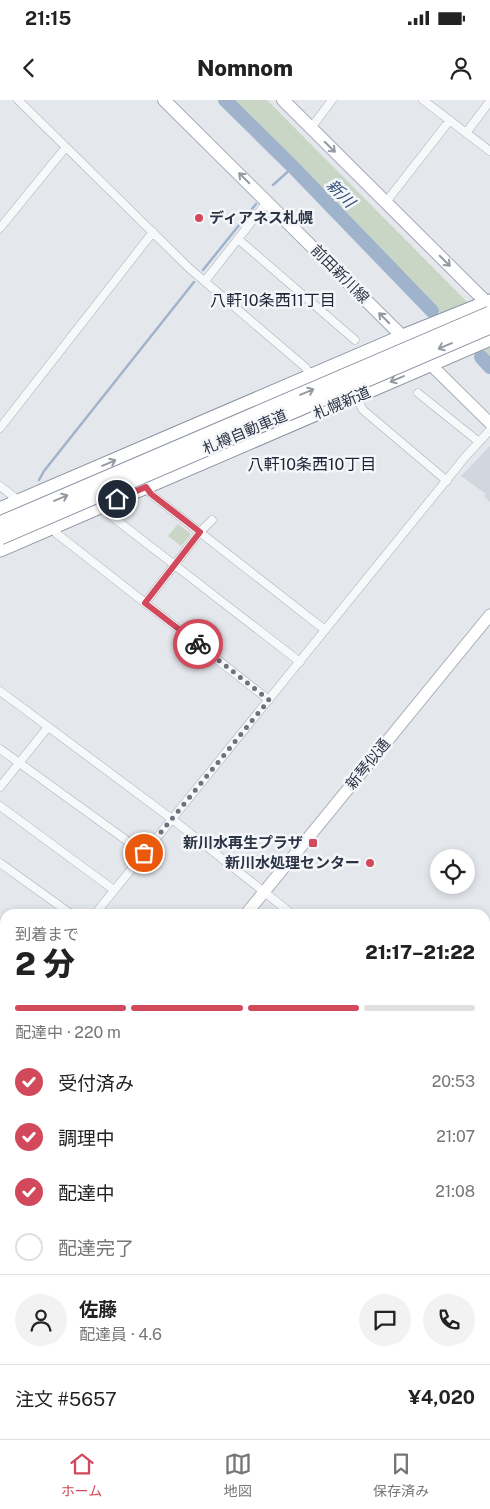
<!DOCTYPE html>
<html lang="ja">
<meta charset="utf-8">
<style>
:root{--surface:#fff;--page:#f2f2f2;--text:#222;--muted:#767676;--line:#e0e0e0;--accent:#d1495b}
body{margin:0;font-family:"Public Sans","Noto Sans JP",sans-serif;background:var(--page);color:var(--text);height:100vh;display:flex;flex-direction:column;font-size:19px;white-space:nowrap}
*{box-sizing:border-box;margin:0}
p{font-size:16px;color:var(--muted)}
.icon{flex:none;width:28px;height:28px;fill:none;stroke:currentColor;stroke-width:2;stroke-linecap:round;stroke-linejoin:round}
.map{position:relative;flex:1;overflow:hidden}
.panel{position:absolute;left:0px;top:809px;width:490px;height:531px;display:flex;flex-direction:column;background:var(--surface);border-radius:15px 15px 0 0;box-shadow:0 2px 8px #0003}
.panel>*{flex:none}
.tools{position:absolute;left:430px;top:749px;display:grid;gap:10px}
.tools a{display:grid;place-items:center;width:45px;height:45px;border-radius:50%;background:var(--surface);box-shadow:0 2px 8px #0003;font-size:25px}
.pin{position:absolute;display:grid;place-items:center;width:42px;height:42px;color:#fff;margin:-21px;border:2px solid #fff;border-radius:50%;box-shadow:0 1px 5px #0007}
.courier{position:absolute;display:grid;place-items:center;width:50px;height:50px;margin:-25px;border:4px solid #d1495b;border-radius:50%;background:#fff;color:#222;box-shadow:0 1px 6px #0007}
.overview em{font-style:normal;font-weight:800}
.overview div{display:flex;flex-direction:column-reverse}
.overview{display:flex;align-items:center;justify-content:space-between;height:85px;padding:0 15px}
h1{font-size:32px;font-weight:800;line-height:38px}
.bar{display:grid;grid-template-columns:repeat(4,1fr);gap:8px 5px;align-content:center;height:60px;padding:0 15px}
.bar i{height:6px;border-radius:4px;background:var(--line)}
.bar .active{background:var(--accent)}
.bar p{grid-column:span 4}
.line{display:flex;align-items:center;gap:12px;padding:0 15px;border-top:1px solid var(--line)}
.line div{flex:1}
.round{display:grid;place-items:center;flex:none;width:52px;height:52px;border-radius:26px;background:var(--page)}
ol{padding:0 15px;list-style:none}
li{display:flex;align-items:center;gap:15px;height:55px}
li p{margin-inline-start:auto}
li .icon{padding:5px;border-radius:50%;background:var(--accent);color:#fff;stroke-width:4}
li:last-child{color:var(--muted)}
li i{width:28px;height:28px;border:2px solid var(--line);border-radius:50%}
.status{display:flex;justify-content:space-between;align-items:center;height:35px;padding:0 25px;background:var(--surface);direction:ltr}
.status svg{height:14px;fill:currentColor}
header{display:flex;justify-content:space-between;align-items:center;height:65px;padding:0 15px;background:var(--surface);font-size:22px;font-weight:800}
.tabs{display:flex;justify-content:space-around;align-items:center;height:70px;border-top:1px solid var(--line);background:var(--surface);font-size:14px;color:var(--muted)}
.tabs a{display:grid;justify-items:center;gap:2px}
.tabs .active{color:var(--accent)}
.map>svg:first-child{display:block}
</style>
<div class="status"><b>21:15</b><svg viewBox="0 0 49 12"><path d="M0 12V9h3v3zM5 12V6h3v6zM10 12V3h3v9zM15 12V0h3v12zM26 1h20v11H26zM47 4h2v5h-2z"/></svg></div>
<header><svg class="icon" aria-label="back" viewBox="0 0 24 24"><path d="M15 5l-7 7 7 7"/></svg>Nomnom<svg class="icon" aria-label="person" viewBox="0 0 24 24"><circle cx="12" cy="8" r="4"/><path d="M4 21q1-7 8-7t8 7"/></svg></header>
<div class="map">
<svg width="490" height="1339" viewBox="0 0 490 1339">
<rect width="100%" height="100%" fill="#e4e7ec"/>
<path fill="#d2d6de" d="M490 346V402L484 396 486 394 461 376Z
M490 1108V1164L485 1160V1114Z
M0 1181 5 1185V1300L0 1305Z"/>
<path fill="#c9d6c5" d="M230 0H267L490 225V261L433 206 311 78Z
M178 424 190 433V436L181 446 168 436Z
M490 1042V1102L485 1108V1047Z
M114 1335H199L204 1339H110Z"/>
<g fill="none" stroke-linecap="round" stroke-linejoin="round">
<path stroke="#9fb4cc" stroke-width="2.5" d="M273 85 293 67
M203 170 256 104
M39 380 44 371 194 182"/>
<path stroke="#9fb4cc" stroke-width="14" d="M225 0 293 67 432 211
M481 257 490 267"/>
<defs>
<path id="street" d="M18 0 189 168 305 267 312 277
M423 0 490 51
M311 28 332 0
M466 33 490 1
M386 102 450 20
M0 128 66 47
M238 139 355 240
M205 181 267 102
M418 293 479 342
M356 297 363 310 447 381
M0 328 153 132
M0 386 19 401
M146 387 151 394 325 530
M103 405 110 415 300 562
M53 426 56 433 269 600
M145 503 200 432 212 420
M0 591 172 719 292 814
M0 649 144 753
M0 687 48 627
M0 706 114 790
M0 763 71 814
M95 814 466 356 490 330
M0 931 5 924
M485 969 490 973
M485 1038 490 1032
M485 1168 490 1172
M485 1212 490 1206
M485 1317 490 1321
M460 1335 465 1339
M5 1339 9 1335
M74 1339 77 1335
M245 1339 248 1335
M386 1339 389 1335"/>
<path id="secondary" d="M431 265 490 323
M246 814 490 515
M0 1121 5 1115
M0 1159 5 1163
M218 1335 223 1339"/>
<path id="primary" d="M164 0 408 242
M283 0 490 206"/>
<path id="highway" d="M0 410 403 237 490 202
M0 449 490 238"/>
</defs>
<use href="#street" stroke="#a9aeb7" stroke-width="9"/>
<use href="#secondary" stroke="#a9aeb7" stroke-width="13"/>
<use href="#primary" stroke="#a3abb8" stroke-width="14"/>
<use href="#highway" stroke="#8b94a3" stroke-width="17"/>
<use href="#street" stroke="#f7f8fa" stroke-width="8"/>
<use href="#secondary" stroke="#fff" stroke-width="11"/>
<use href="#primary" stroke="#fff" stroke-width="12"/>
<use href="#highway" stroke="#fff" stroke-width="15"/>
<defs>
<path id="highway-bridge" d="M0 424 490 214
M0 437 490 226"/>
</defs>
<use href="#highway-bridge" stroke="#8b94a3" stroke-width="17" stroke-linecap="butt"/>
<use href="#highway-bridge" stroke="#fff" stroke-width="15"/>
</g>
<defs><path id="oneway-shaft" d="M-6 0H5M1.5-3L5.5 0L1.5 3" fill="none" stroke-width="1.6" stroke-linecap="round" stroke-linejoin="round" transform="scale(1.25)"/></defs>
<g stroke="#959aa2">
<use href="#oneway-shaft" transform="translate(330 47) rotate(45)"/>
<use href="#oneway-shaft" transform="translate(244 78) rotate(-135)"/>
<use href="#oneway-shaft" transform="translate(445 161) rotate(45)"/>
<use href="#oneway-shaft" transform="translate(384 218) rotate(-135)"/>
<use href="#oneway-shaft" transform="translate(445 246) rotate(157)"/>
<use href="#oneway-shaft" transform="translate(397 279) rotate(157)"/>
<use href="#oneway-shaft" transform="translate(307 292) rotate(-23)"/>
<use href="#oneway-shaft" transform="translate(109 363) rotate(-23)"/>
<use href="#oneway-shaft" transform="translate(61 398) rotate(-23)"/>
</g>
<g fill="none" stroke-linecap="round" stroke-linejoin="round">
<path stroke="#6c737f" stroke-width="5" stroke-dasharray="0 9" d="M144 753 269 600 198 544"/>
<path stroke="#d1495b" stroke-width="6" d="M117 399 146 387 151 394 200 432 145 503 198 544"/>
</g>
<g fill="#d1495b" stroke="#f4f6f9" stroke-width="2">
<circle cx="199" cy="118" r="5"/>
<rect x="308" y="738" width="10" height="10" rx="2.5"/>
<circle cx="370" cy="763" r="5"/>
</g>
<g text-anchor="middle" stroke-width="5" stroke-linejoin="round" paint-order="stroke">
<g font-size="15" font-weight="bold" fill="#2b3445" stroke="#f4f6f9" text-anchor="end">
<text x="209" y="123" text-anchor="start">ディアネス札幌</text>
<text x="303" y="748">新川水再生プラザ</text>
<text x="360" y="768">新川水処理センター</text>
</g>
<g font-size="15" fill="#2b3445" stroke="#f4f6f9">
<text transform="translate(340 174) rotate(45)" y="5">前田新川線</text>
<text transform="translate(342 303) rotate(-23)" y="5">札幌新道</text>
<text transform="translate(245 332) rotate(-23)" y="5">札樽自動車道</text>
<text transform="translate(368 664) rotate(-51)" y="5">新琴似通</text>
</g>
<g font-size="16" font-style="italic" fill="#34527a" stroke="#f4f6f9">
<text transform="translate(341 93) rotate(45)" y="6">新川</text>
</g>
<g font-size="16" fill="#1d2536" stroke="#f4f6f9">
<text x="273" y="206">八軒10条西11丁目</text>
<text x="312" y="370">八軒10条西10丁目</text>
</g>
</g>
</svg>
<div class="tools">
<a><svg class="icon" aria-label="locate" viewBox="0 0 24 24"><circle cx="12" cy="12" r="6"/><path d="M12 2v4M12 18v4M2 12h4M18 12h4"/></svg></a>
</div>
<div class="pin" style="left:144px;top:753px;background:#ea580c"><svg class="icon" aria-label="bag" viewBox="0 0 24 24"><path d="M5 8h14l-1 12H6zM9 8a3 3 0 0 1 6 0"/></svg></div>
<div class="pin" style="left:117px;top:399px;background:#1f2937"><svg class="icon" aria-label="home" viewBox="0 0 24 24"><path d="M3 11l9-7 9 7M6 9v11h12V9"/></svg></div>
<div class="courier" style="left:198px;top:544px"><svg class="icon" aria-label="bike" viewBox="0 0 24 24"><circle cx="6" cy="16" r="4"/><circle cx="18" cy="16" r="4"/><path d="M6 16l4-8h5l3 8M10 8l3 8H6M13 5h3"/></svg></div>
<section class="panel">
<div class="overview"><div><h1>2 分</h1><p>到着まで</p></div><em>21:17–21:22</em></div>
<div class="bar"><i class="active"></i><i class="active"></i><i class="active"></i><i></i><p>配達中 · 220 m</p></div>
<ol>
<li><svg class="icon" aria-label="check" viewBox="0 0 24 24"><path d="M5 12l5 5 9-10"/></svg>受付済み<p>20:53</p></li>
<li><svg class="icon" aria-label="check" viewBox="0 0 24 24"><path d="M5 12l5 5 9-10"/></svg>調理中<p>21:07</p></li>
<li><svg class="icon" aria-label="check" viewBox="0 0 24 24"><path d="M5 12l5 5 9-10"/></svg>配達中<p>21:08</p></li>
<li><i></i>配達完了</li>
</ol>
<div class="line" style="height:90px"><a class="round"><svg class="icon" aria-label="person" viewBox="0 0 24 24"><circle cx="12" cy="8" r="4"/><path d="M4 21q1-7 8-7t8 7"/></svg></a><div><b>佐藤</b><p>配達員 · 4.6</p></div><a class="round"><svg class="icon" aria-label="chat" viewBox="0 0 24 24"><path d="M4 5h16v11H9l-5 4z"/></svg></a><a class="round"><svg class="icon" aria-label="phone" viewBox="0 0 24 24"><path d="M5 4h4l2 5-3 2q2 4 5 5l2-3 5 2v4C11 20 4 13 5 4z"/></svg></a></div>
<div class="line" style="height:65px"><div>注文 #5657</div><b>¥4,020</b></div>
</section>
</div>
<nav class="tabs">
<a class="active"><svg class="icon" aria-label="home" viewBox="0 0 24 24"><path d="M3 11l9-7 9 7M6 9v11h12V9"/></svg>ホーム</a>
<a><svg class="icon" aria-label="map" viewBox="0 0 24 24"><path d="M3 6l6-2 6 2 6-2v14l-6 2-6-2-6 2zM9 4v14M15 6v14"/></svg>地図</a>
<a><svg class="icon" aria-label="saved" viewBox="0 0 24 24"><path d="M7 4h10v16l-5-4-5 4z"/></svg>保存済み</a>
</nav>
